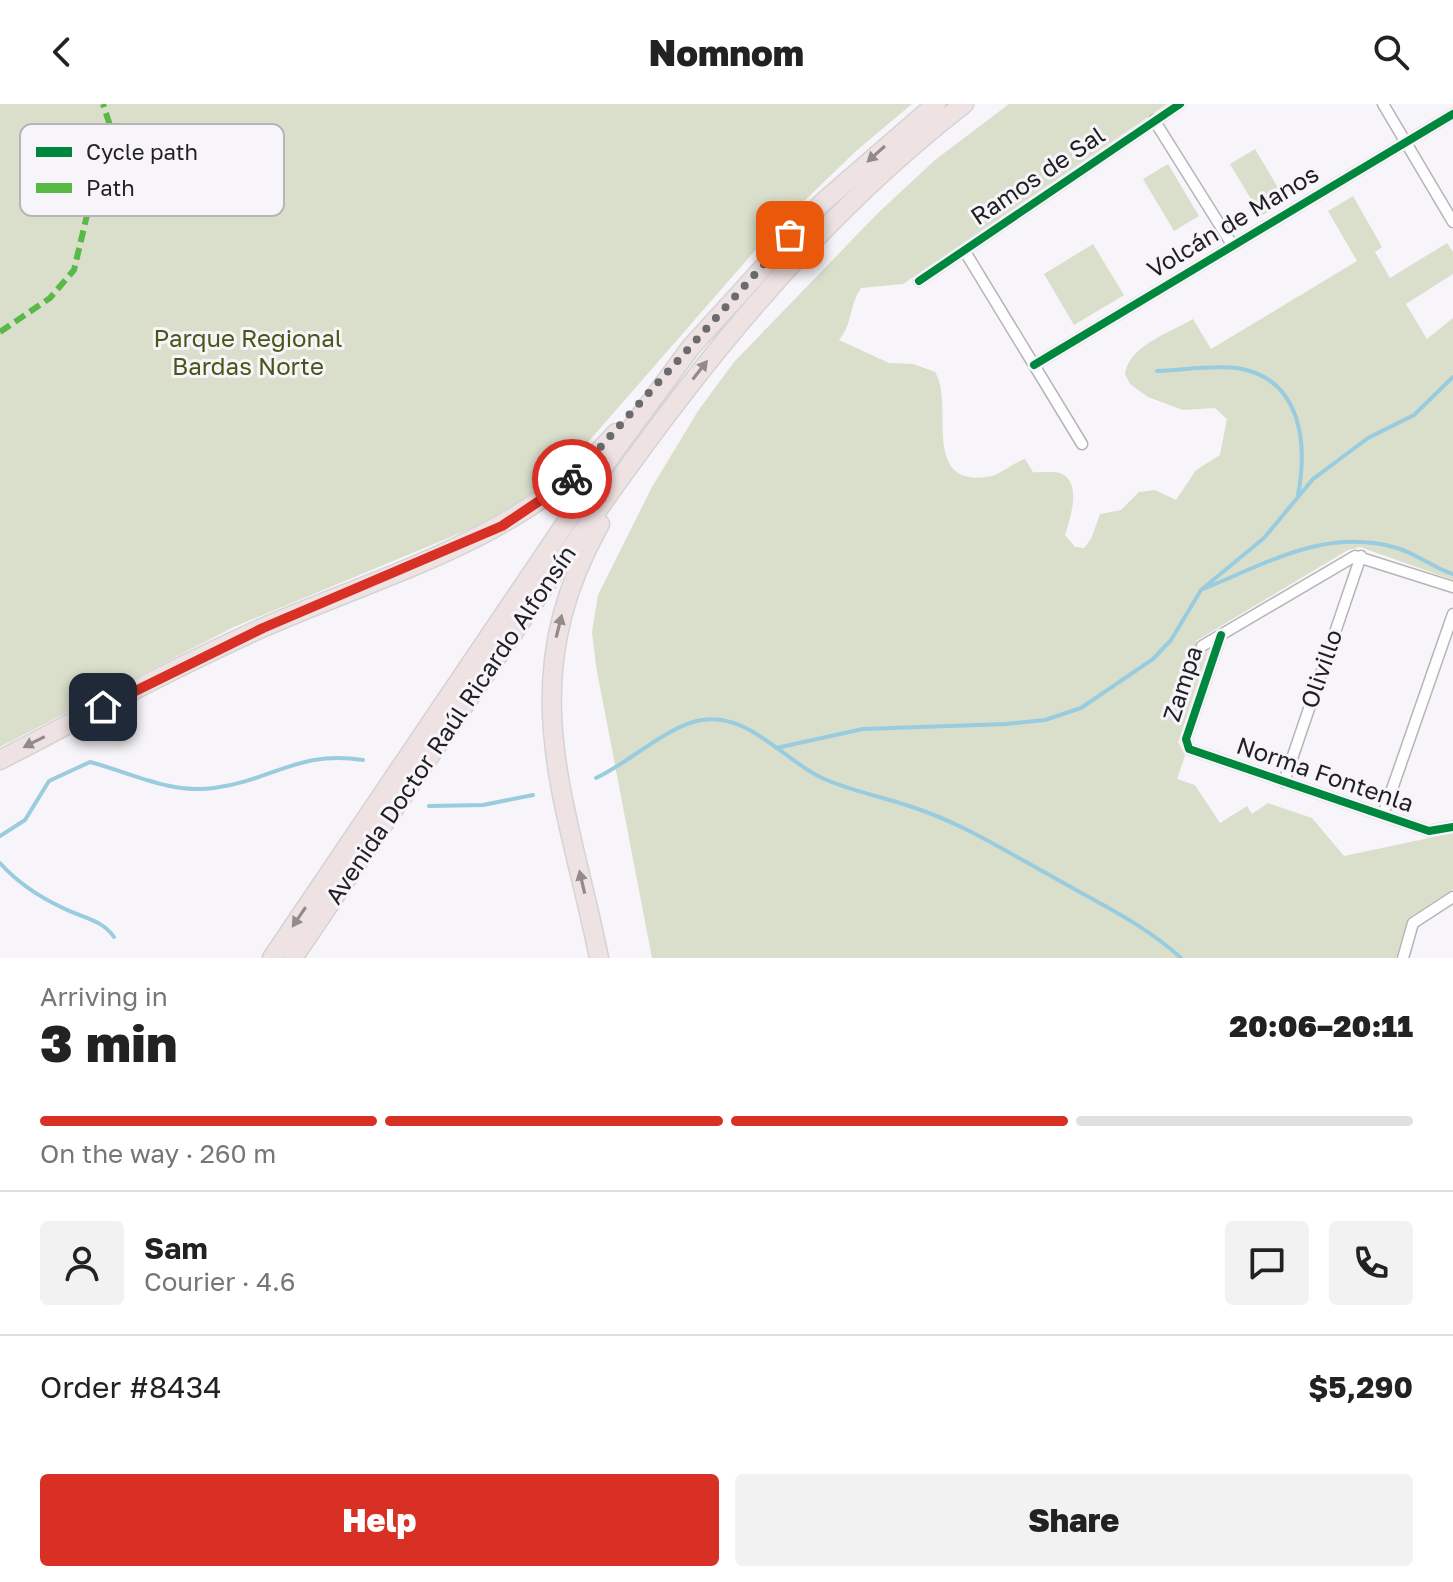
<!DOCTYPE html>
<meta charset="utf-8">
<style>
:root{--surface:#fff;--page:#f2f2f2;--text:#222;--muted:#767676;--line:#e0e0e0;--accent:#d93025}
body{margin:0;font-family:"Golos Text",sans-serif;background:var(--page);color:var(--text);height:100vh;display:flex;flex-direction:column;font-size:30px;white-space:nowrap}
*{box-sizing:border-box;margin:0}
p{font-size:26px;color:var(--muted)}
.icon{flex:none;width:44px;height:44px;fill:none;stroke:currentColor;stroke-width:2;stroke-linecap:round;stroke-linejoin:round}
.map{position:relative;height:854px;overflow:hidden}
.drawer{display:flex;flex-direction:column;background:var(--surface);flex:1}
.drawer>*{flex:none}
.pin{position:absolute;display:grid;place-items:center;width:68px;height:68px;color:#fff;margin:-34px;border-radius:16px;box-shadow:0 4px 12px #0006}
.courier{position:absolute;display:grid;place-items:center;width:80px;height:80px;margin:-40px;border:6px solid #d93025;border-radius:50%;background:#fff;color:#222;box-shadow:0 2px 10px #0007}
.head em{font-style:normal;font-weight:800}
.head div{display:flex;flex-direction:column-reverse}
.head{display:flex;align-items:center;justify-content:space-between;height:136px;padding:0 40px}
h1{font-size:52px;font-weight:800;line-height:60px}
.bar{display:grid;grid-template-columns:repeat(4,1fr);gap:12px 8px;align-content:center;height:96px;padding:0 40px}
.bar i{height:10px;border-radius:6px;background:var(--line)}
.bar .current{background:var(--accent)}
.bar p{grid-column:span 4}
.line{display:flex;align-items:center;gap:20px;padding:0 40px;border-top:2px solid var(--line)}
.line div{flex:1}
.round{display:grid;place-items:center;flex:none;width:84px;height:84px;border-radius:8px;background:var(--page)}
.primary-button{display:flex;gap:16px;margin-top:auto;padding:16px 40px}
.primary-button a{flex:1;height:92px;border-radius:8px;background:var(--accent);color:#fff;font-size:32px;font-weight:800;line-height:92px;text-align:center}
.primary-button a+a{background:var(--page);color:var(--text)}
header{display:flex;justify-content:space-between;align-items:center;height:104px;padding:0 40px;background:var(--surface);font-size:36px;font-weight:800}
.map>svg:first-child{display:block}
</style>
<header><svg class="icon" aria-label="back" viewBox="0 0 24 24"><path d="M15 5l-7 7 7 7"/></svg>Nomnom<svg class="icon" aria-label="search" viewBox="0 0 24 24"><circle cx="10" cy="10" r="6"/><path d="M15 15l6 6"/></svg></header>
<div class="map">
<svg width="1453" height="854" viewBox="0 0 1453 854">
<rect width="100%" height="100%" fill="#f7f5f9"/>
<path fill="#dadfcc" d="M0 0H912L856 47 766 134 569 360 525 396 475 423 234 523 0 643Z
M1009 0H1167L903 180 861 184C849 201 853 220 839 236L889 259 913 260 935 268C955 300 920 382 987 373 1003 370 1010 360 1025 355L1033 368C1041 369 1053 367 1060 369 1083 378 1070 415 1065 431L1075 443 1084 444 1091 435 1100 410 1121 406 1139 388 1155 386 1176 396 1196 366 1220 351 1227 315 1215 304 1183 306 1148 293 1130 280 1125 270C1128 242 1171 228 1193 215L1211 245 1357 157 1328 107 1353 92 1382 143 1375 148 1390 174 1447 139 1453 148V170L1406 200 1427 235 1453 214V476L1360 443 1348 446 1196 537 1203 549 1208 547 1178 638 1185 652 1177 675 1195 681 1220 719 1247 702 1252 710 1268 699 1312 714 1344 752 1453 729V785L1408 814 1396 854H652L596 562 592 528 598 491 652 383 698 307 734 258 878 109 935 56Z
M1255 45 1286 97 1261 112 1230 60Z
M1168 60 1199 112 1174 127 1143 75Z
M1093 140 1124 191 1074 221 1044 170Z"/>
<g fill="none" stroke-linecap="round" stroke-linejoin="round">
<path stroke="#99ccde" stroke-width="4" d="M1157 267C1183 266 1211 261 1237 264 1301 274 1308 338 1298 391
M1203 485C1268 459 1326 423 1397 444 1417 450 1434 464 1453 470
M776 644 863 625 1006 620 1045 616 1081 604 1153 555 1171 536 1201 486 1264 434 1313 375 1368 334 1414 311 1453 273
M596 674C629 659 668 621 702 616 748 609 782 654 820 673 849 687 881 692 912 703 962 719 1007 748 1053 773 1096 798 1144 820 1181 854
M429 702 483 701 533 691
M0 732 25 716 49 677 90 658C132 669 170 690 214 684 273 676 299 646 363 656
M0 759C17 778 38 792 61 803 79 813 102 815 114 833"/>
<defs>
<path id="minor" d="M1383 0 1453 118
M1154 16 1233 142
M964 146 1082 340
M919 177 1180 0
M1034 261 1453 10
M1221 531 1186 635 1189 645 1429 727 1453 723
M1202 542 1355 452 1453 483
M1284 678 1361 452
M1383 711 1453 510
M1403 854 1413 819 1453 793"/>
<path id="motorway" d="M0 656C87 611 173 564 262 524 386 469 524 435 616 329
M272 854 613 349 691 243 822 99 936 0
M293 854C370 740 447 626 524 513 652 324 782 141 964 0
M599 854C566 691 511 580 600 420"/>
</defs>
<use href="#minor" stroke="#b6b4b6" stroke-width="13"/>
<use href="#motorway" stroke="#d4d3d5" stroke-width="21"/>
<use href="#minor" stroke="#fefefe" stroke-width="10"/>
<use href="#motorway" stroke="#efe2e2" stroke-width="18"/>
<path stroke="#58b947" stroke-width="6" stroke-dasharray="12 6" stroke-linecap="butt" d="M0 228 50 194 74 166 88 107 117 43 103 0"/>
<defs>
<path id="cycleway" d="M919 177 1180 0
M1034 261 1453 10
M1221 531 1186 635 1189 645 1429 727 1453 723"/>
</defs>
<use href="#cycleway" stroke="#f7f4fa" stroke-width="13"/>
<use href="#cycleway" stroke="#00873e" stroke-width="8"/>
</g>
<defs><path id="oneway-solid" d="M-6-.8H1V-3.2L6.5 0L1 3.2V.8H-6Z" transform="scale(2)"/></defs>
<g fill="#928a8b">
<use href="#oneway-solid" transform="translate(876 50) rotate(138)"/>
<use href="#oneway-solid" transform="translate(700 266) rotate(-52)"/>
<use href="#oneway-solid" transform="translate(559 522) rotate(-76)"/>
<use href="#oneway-solid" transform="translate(34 638) rotate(153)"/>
<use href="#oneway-solid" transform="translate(582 778) rotate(-103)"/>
<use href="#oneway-solid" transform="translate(299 813) rotate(124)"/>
</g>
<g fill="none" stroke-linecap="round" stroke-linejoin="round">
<path stroke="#6b6a6d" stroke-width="8" stroke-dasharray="0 14.4" d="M572 375 790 131"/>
<path stroke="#d93025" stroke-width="10" d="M103 603 263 524 502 422 572 375"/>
</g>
<g text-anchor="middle" stroke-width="6" stroke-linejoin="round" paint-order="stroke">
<g font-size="24" fill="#201f21" stroke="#f7f4fa">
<text transform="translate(1038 72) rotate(-34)" y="8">Ramos de Sal</text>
<text transform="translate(1233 118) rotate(-31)" y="8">Volcán de Manos</text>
<text transform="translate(1322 565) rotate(-71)" y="8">Olivillo</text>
<text transform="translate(1183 580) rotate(-72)" y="8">Zampa</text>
<text transform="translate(451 621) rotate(-56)" y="8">Avenida Doctor Raúl Ricardo Alfonsín</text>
<text transform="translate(1325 671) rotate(19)" y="8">Norma Fontenla</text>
</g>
<g font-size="24" fill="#495615" stroke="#f7f4fa">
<text x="248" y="243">Parque Regional<tspan x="248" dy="28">Bardas Norte</tspan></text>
</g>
</g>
<rect x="20" y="20" width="264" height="92" rx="12" fill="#f7f4fa" stroke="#b6b4b9" stroke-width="2"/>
<rect x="36" y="43" width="36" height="10" fill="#00873e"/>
<rect x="36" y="79" width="36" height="10" fill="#58b947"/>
<g font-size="22" fill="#201f21">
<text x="86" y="56">Cycle path</text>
<text x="86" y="92">Path</text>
</g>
</svg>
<div class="pin" style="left:790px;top:131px;background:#ea580c"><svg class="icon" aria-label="bag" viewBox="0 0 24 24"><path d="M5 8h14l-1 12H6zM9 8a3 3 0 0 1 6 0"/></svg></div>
<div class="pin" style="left:103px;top:603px;background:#1f2937"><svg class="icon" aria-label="home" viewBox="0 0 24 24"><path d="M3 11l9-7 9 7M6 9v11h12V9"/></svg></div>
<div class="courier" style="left:572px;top:375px"><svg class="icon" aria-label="bike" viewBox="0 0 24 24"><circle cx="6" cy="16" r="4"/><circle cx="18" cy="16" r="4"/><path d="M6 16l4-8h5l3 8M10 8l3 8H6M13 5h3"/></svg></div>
</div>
<section class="drawer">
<div class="head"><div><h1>3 min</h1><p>Arriving in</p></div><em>20:06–20:11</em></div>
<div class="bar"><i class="current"></i><i class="current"></i><i class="current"></i><i></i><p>On the way · 260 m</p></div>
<div class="line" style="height:144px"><a class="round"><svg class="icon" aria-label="person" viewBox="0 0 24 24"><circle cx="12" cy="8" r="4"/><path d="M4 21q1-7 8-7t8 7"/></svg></a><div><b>Sam</b><p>Courier · 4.6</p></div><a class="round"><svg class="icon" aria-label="chat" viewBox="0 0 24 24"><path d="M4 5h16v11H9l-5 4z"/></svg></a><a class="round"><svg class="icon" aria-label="phone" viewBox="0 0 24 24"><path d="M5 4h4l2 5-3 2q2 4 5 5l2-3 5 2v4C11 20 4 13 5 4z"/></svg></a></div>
<div class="line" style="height:104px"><div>Order #8434</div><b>$5,290</b></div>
<div class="primary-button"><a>Help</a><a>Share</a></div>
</section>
